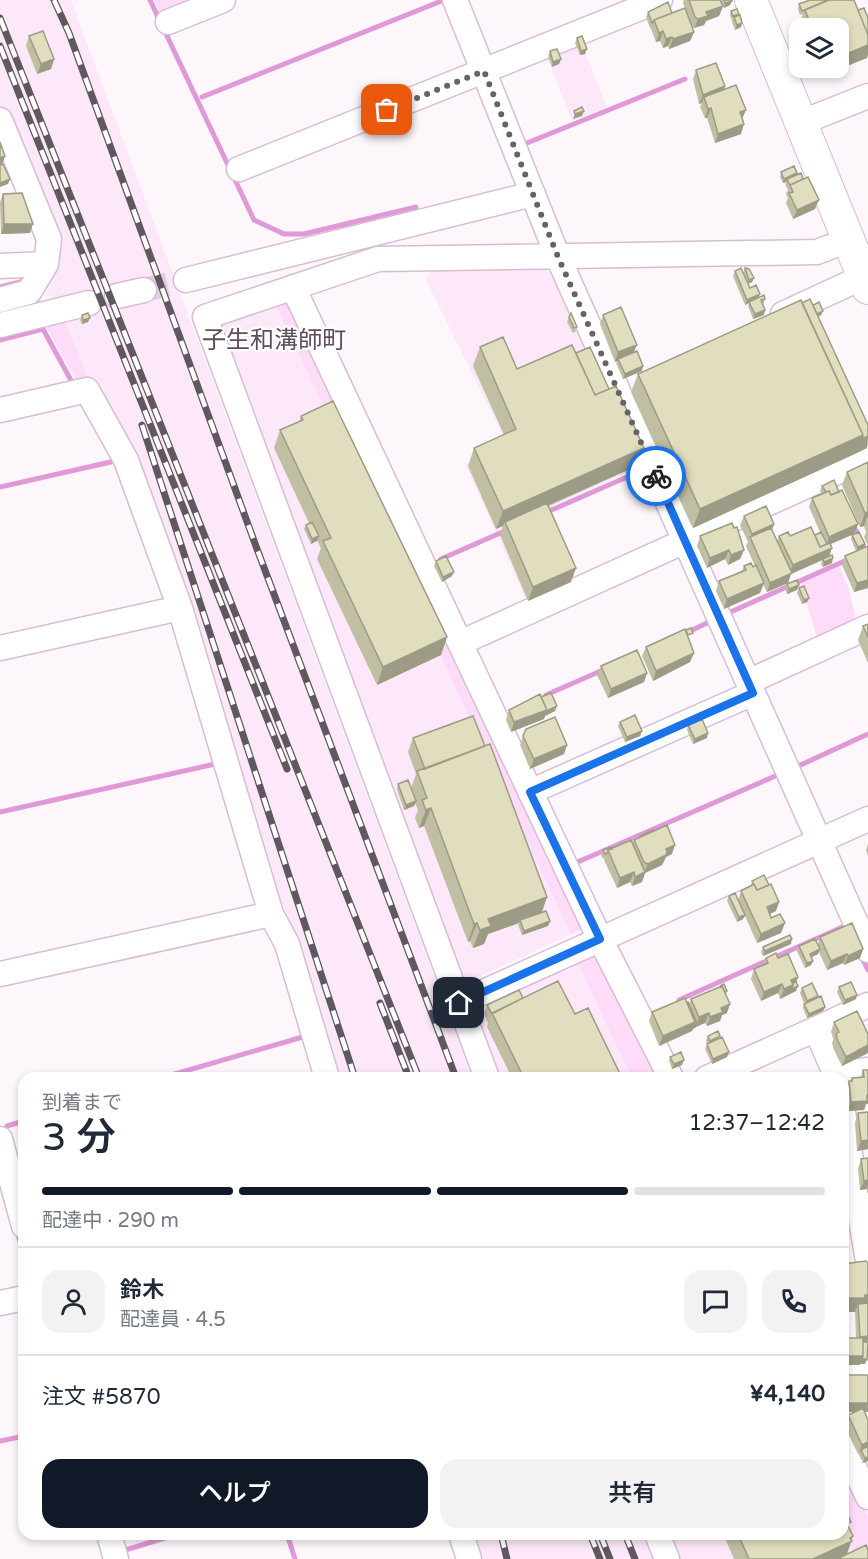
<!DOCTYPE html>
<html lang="ja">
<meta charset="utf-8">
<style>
:root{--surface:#fff;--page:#f2f2f3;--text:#1f2937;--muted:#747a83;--line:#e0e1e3;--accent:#111827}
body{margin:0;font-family:"Varela Round","Noto Sans JP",sans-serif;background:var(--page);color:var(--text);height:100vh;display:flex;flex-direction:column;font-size:22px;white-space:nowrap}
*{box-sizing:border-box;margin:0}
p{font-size:20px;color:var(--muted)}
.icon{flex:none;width:33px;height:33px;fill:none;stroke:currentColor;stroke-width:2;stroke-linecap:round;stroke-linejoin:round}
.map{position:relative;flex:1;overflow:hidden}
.sheet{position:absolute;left:18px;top:1072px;width:831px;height:468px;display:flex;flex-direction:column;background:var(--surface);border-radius:18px;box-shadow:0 3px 9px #0003}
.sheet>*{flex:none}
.buttons{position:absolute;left:789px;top:18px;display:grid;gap:12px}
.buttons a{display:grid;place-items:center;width:60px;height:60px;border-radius:12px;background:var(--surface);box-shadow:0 3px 9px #0003;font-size:30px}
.pin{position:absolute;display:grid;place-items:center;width:51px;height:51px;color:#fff;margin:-26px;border-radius:12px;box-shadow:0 3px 9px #0006}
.courier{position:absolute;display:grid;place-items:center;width:60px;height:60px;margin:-30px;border:4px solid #1a73e8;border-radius:50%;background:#fff;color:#222;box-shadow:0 2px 8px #0007}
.head em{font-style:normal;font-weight:600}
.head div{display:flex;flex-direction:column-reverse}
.head{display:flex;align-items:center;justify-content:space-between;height:102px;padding:0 24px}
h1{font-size:39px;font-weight:600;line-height:45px}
.bar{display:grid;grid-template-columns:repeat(4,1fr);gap:9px 6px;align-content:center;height:72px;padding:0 24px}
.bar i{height:8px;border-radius:4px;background:var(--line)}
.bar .on{background:var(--accent)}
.bar p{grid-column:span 4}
.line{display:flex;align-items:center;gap:15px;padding:0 24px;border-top:2px solid var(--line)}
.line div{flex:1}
.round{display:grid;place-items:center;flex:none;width:63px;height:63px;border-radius:18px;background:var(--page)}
.cta{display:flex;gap:12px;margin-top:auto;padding:12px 24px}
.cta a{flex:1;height:69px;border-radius:18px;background:var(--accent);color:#fff;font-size:24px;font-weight:600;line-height:69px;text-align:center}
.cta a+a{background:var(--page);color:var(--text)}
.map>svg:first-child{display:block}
</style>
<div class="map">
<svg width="868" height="1559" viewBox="0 0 868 1559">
<rect width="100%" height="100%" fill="#fdf7fc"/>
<path fill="#fce8f9" d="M0 0H71L472 1078H332L90 382 64 319 62 300 46 295 53 277 54 243 0 105Z
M580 39 607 107 572 121 545 53Z
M541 268 553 274 640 467 544 510 575 582 528 604 465 464 507 444 426 280 431 271Z
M285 300 580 930 470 981 459 975 220 332 226 319Z
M592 957 663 1078H497L475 1020 481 1007Z
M843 1464 868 1516V1559H678L669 1535 843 1534Z
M467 1535H643L652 1559H474Z"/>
<path fill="#fedbf8" d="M154 0H186L188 5 162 17Z
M285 300 296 305 584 918 580 930 571 934 275 303Z
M64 319 90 382 79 385 45 325Z
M839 566 848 586 857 625 818 642 801 583Z
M592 957 606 961 663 1078H632L578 963Z
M843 1464 868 1516V1559L857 1558 843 1529Z"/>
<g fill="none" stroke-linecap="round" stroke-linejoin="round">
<path stroke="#e099d7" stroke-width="5" d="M150 0 254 220 284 234H304L416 207
M202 97 444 0
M522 145 685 79
M0 287 24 281
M0 340 43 329 73 384
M0 487 115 461
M547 512 643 470
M853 524 868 556
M441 559 507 530
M726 614 849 559
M686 633 711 621
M546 695 603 670
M794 768 868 734
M0 812 215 764 214 760
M573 864 780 774
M861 956 868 970
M679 1000 847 925
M161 1078 306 1036 305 1032
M7 1126 24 1121
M17 1230 24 1257
M0 1441 24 1436
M287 1534 295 1559
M122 1551 178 1534"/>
<path stroke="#dbd4da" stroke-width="24" stroke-dasharray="24 12" stroke-linecap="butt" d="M144 290 186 280"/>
<defs>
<path id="minor" d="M455 0 558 257 868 950
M168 22 223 0
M0 120 49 239 46 264 29 292 0 300
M800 123 868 96
M239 169 660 0
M0 266 46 264
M186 280 533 194
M293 287 460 643
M117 296 144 290
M783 314 863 277
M0 325 89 303
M0 410 87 390 126 460 180 608 271 914 287 944 327 1078
M0 648 180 608
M748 682 868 627
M530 792 753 693
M0 974 271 914
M459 1003 868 819
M837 1074 868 1070
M487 1078 205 317 378 259 817 252 848 240
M671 1078 600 939 460 643 868 458
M707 1078 816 1029
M837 1078 816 1029 868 1005
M843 1112 868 1261
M0 1139 24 1226
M0 1303 24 1298
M843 1372 868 1373
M843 1444 868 1497
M109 1534 116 1559
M461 1534 469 1559
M657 1534 667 1559"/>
<path id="major" d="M751 0 868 288"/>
</defs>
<use href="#minor" stroke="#d7bdd3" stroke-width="27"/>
<use href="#major" stroke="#d7bdd3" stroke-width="34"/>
<use href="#minor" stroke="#fff" stroke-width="24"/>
<use href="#major" stroke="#fff" stroke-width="32"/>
<defs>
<path id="rail" d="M54 0 69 33 257 549 456 1078
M0 18 419 1078
M0 46 287 769
M142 425 355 1078
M380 1003 409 1078
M501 1534 507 1559
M590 1534 600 1559
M600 1534 610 1559
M625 1534 635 1559"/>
</defs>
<use href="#rail" stroke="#60585f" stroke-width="7"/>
<use href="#rail" stroke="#fff" stroke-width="4.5" stroke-dasharray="14" stroke-linecap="butt"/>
</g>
<path fill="#c1bfa3" d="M684 0H720L723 6 719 16 706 21 704 25 694 28 692 26 683 3Z
M721 0H732V1L730 5 724 8Z
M799 4 858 10 868 18V54L867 58 834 71 833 68H838V28H802L800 24 803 14 800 15 798 9Z
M731 11 739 14 738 15 742 23 741 27 735 30 732 22V21L730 15Z
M648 12 672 13 694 32 690 41 669 49 668 46 663 48 660 41 656 42 651 29V28H650L646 17Z
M29 36 54 59 51 69 37 74 26 46Z
M577 38 585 54 580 55 575 43Z
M550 51 561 59 559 64 552 67 548 56Z
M696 70 725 86 724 90 742 119 741 134 715 143 707 118H705L700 107 702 103 699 104 693 79Z
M781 172 797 175 815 209 793 219 786 203 788 198 786 194 788 190 785 184 786 182 783 183 780 177Z
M3 194 30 233 1 234 0 202Z
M745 268 754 278 752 282 748 284 750 288 760 294 759 297 765 299 764 303 762 304 764 315 753 319 748 306 749 303 745 305 733 276 735 271 743 273Z
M802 303 813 305 823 311 821 315 818 317 868 425 867 448 693 528 631 392 638 374Z
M82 315 88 322 82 324 80 320Z
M603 315 642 371 623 379 616 363 618 361 615 362 600 324Z
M569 317 576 331 573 333 567 322Z
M480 347 517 369 576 353 609 389 644 448 637 466 549 506 571 582 528 601 500 535 503 526 496 529 468 466 474 448 504 435 473 366Z
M301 416 447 637 441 655 377 685 317 559 321 548 317 540 311 544 304 529 306 525 309 523 274 448 280 430 299 422Z
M868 462V588L854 592 842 565 845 556 856 551 851 539 852 535 863 548 868 546 864 537 866 532 864 526 860 527 842 485 847 472Z
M822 486 839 492 858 524 854 534 830 544 829 556 832 563 823 567 821 564 822 560 791 574 788 583 767 592 763 584 760 593 724 609 716 591 719 581 742 571 744 566 753 567 755 566 746 546 748 542 740 525 744 516 774 524 772 530 777 541 779 536 815 535 820 532 809 507 812 498 822 494 820 491Z
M700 536 744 550 740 559 728 565 725 559 707 568 697 546Z
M436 561 452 576 442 582 434 566Z
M787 584 799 585 797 590 787 594 785 589Z
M799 588 809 598 807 602 802 604 797 593Z
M868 624V663L858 640 863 626Z
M691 638 689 639 690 662 653 681 642 656 646 647Z
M601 666 647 673 644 682 608 698 597 675Z
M541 697 555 711 545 716 544 719 511 732 506 720 509 710Z
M620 722 642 731 640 736 625 742 618 726Z
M688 725 707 738 693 744 687 730Z
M523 736 564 754 530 769 520 745Z
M413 738 485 746 547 897 541 912 550 921 548 926 522 935 518 925 519 923 488 934 484 944 473 948 470 941 468 942 424 826 419 828 415 818 418 810 415 803 414 806 404 810 397 789 398 784 411 788 416 774 408 752Z
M634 840 672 854 666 857 662 865 645 873 642 882 632 886 630 882 617 888 604 860 605 858 603 859 601 855 603 850 632 844Z
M868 844V856L866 850Z
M752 881 776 911 770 914 781 933 757 943 745 916 743 919 737 922 727 901 729 896 738 900 741 891 751 886Z
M820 937 863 949 860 958 844 965 843 963 827 970 819 952 818 954 811 957 813 961 811 965 805 968 797 951 799 946 818 944Z
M791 944 763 956 761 952 763 947Z
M766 958H778L798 977 796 982V991L780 999 778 993 761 1001 751 979 754 969 763 965Z
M839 987 856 999 843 1005 837 992Z
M802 988 818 996 817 998 825 1007 823 1011 807 1018 803 1008 804 1003 800 993Z
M727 991 726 995 727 1013 722 1015 720 1021 707 1026 705 1023 696 1027 693 1029 692 1031 659 1046 649 1021 652 1012 687 1003 689 1004 691 999Z
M523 998 575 1014 622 1078H512L487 1027 488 1023 484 1014 487 1005Z
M834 1022 868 1034V1053L842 1066 834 1050 832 1043 834 1038 831 1032Z
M708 1036 719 1038 727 1057 712 1064 705 1049 707 1044 706 1040Z
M670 1057 682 1065 672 1069 669 1061Z
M863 1070H868V1104H866L864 1110 848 1111 845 1091 849 1081H850L852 1078 861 1077Z
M858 1113 868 1149 857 1151 855 1123Z
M868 1158V1193H867V1189L860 1190 858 1169 861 1159Z
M868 1263V1350H867L865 1364H860V1365H843L856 1338 855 1312H843Z
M846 1375 868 1412H864L868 1420V1461L863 1463 859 1455V1454H858L844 1425 848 1415 854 1412H843V1384Z
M849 1528 852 1541 847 1554 868 1559H734L727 1543V1541L726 1542 723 1534H843Z"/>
<path fill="#9d9b85" d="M732 1 730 5 724 8 725 3Z
M723 6 719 16 706 21 704 25 694 28 698 19 706 12Z
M742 23 741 27 735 30 737 25Z
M663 31 660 41 656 42 659 33Z
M694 32 690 41 669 49 673 39Z
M672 37 668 46 663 48 666 39Z
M868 45V54L867 58 834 71 835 68H838L839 57Z
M587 49 585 54 580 55 581 51Z
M54 59 51 69 37 74 41 64Z
M561 59 559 64 552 67 553 62Z
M725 86 722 96 704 97 702 103 699 104 703 95Z
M711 108 707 118H705L708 109Z
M746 110 742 119 740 112Z
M584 111 582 116 573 119 575 114Z
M744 124 741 134 715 143 718 134Z
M5 156 2 165 0 166V158Z
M797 173 796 178 787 179 786 182 783 183 784 179Z
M10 179 8 184 0 187V183Z
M819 200 815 209 793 219 797 210Z
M4 224H33L30 233 1 234Z
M754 278 752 282 747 284 749 280Z
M760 294 758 298 745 305 747 300Z
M765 310 764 315 753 319 755 314Z
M823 311 821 315 814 319 816 314Z
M90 318 88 322 82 324 83 320Z
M637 345 633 354 618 359V361L615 362 618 352Z
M643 366 642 371 623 379 625 374Z
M863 435 857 453 693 528 700 509Z
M868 436 867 448 857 453 862 439Z
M644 448 637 466 519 518 505 522 503 526 496 529 503 511Z
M868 512V519L867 517 864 526 860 527 865 513Z
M774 524 771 533 750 538 752 534Z
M858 524 854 534 826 546 829 537Z
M319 536 317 541 311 544 312 539Z
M865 544 863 549 856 552 858 547Z
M832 548 829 557 791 574 788 583 767 592 770 583 789 574 793 565Z
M729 550 725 559 707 568 710 558Z
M744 550 740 559 728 565 731 555Z
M833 558 832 563 823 567 824 562Z
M576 568 571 582 528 601 533 587Z
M454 572 452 576 442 582 443 577Z
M868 580V588L854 592 857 583Z
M764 583 760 593 724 609 727 599Z
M799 585 797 590 787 594 789 589Z
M809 598 807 602 802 604 804 600Z
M447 637 441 655 377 685 383 667Z
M694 653 690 662 653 681 656 671Z
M647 673 644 682 608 698 611 689Z
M557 706 555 711 545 716 544 719 511 732 514 722Z
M642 731 640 736 625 742 627 737Z
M708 733 707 738 693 744 695 739Z
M567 745 564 754 530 769 534 759Z
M416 801 414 806 404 810 406 805Z
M431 808 424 826 419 828 426 810Z
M675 845 672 854 666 857 662 865 645 873 642 882 632 886 635 877 644 873 648 864 666 849Z
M634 872 630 882 617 888 620 878Z
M547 897 541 915 520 920 519 923 488 934 484 944 473 948 480 930 488 919Z
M779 902 776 911 764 917 767 907Z
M745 915 743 919 737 922 739 917Z
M550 921 548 926 522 935 524 931Z
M477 923 470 941 468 942 474 924Z
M785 923 781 933 757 943 761 934Z
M792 939 791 944 763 956 765 951Z
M820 949 818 954 808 959 810 954Z
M863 949 860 958 844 965 848 956Z
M847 954 843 963 827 970 831 961Z
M813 961 811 965 805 968 807 963Z
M798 977 795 986 793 987 790 994 780 999 784 989 791 980Z
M782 984 778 993 761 1001 764 992Z
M798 986 796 991 790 994 792 989Z
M857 995 856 999 843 1005 845 1000Z
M730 1004 727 1013 722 1015 720 1021 707 1026 710 1017 721 1008Z
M825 1007 823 1011 807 1018 809 1014Z
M709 1013 705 1023 696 1027 699 1017Z
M695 1022 697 1023 696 1027 693 1029 692 1031 659 1046 663 1036Z
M868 1045V1053L842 1066 846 1057Z
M729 1052 727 1057 712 1064 713 1059Z
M684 1060 682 1065 672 1069 674 1064Z
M867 1095H868V1104H866L864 1110 848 1111 851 1102Z
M868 1140V1149L857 1151 861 1141Z
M868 1180V1186L867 1189 860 1190 864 1181Z
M868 1295V1304H858L855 1312H843V1298Z
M868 1336V1350H865L856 1346 860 1337Z
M843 1356H863L867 1359 865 1364H860V1365H843Z
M847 1403H868V1412H843Z
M868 1442V1450H861L858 1454 862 1445Z
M868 1457V1461L863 1463 865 1458Z
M853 1536 845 1559H813L850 1538Z"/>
<path fill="#e0debe" stroke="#9d9b85" stroke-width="1.5" d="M689 0H720L723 6 706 12 708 16 698 19 695 17Z
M724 0H732V1L725 3Z
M810 0H828L802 11 799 4Z
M829 0H854L868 35V45L839 57 838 28H828L827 27 823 28H812L805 10Z
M668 2 672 13 654 20 652 23 648 12Z
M685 8 694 32 673 39 672 37 666 39 663 31 659 33 654 20Z
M864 8 868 18V35L858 10Z
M737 9 739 14 733 16 731 11Z
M740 15 742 23 737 25 734 17Z
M43 31 54 59 41 64 29 36Z
M582 36 587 49 581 51 577 38Z
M557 49 561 59 553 62 550 51Z
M716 63 725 86 703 95 696 70Z
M736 85 746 110 740 112 744 124 718 134 711 108 708 109 704 97Z
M582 107 584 111 575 114 574 111Z
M0 142 5 156 0 158Z
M3 164 10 179 0 183V165Z
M794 166 797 173 784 179 781 172Z
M801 173 803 179 790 185 787 179Z
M808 177 819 200 797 210 789 193 793 192 790 185Z
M22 193 33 224H4L3 194Z
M741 268 750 288 756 285 760 294 747 300 735 271Z
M745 268 749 269 754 278 749 280Z
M764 295 765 299 761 300 765 310 755 314 749 302Z
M810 299 868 425V436L862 439 863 435 802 303Z
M801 300 863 435 700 509 638 374Z
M819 302 823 311 817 314 813 305Z
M621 307 637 345 618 352 603 315Z
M88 313 90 318 83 320 82 315Z
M571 313 577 327 574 328 569 317Z
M503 337 517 369 572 345 595 395 616 386 644 448 503 511 474 448 516 429 480 347Z
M590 347 609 389 595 395 576 353Z
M637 351 643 366 625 374 618 359Z
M333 401 447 637 383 667 323 541 331 538 280 430 303 420 301 416Z
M868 462V512L865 513 847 472Z
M834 480 839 492 831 495 829 491 826 492 822 486Z
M842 490 858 524 829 537 812 498 829 491 831 495Z
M547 503 576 568 533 587 505 522Z
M766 506 774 524 752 534 744 516Z
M312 522 319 536 312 539 306 525Z
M732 523 734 528 737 527 744 550 731 555 729 550 710 558 700 536Z
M811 527 820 547 830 543 832 548 793 565 779 536 788 532 790 536Z
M771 528 792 573 770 583 750 537Z
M821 532 827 544 820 547 815 535Z
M859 532 865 544 858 547 852 535Z
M868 546V580L857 583 845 556Z
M832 555 833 558 824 562 823 559Z
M446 556 454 572 443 577 436 561Z
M751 563 753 567 756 565 764 583 727 599 719 581 746 570 744 566Z
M797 580 799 585 789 589 787 584Z
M804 586 809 598 804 600 799 588Z
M868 624V637L863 626Z
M691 628 693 633 688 635 686 630Z
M685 629 694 653 656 671 646 647Z
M637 650 647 673 611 689 601 666Z
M551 693 557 706 547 711V710L541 697Z
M540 694 547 710 514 722 509 710Z
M635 715 642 731 627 737 620 722Z
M473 716 485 746 425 769 413 738Z
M555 717 567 745 534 759 523 736 526 729Z
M702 719 708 733 695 739 688 725Z
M490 744 547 897 488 919 491 926 480 930 477 923 474 924 431 808 426 810 422 800 427 798 417 771Z
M408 780 416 801 406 805 398 784Z
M667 825 675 845 666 849 667 852 666 855 648 864 644 862 634 840Z
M653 830V831L640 837V836Z
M631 840 645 872 635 877 634 872 620 878 608 850Z
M611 847 612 849 608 850 607 853 605 854 603 850Z
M764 875 769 885 757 890 752 881Z
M754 884 757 890 771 884 779 902 767 907 771 918 780 914 785 923 761 934 741 891Z
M735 893 745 915 739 917 729 896Z
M546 911 550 921 524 931 520 920Z
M852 923 863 949 848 956 847 954 831 961 820 937Z
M790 935 792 939 765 951 763 947Z
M815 939 820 949 810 954 813 961 807 963 799 946Z
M776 953 778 958 788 954 798 977 791 980 793 985 784 989 782 984 764 992 754 969 768 963 766 958Z
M558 981 575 1014 588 1008 622 1078H524L492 1013Z
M796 982 798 986 792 989 793 985V983Z
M851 982 857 995 845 1000 839 987Z
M812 983 818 996 807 1001 802 988Z
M724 984 727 991 725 992 722 986H720Z
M722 986 730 1004 721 1008 723 1012 710 1017 709 1013 699 1017 691 999Z
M519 990 523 998 492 1014 487 1005Z
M821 996 825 1007 809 1014 804 1004Z
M685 998 695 1022 663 1036 652 1012Z
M688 1002 697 1023 694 1024 695 1022 687 1003Z
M857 1011 868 1034V1045L846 1057 838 1041 836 1034 839 1032 834 1022Z
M718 1031 720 1036 710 1041 708 1036Z
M722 1037 729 1052 713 1059 707 1044Z
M681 1052 684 1060 674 1064 670 1057Z
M863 1070H868V1095H867V1101L851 1102 849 1081H852V1078L864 1077Z
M868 1112V1140L861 1141 858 1113Z
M868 1158V1180L864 1181 861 1159Z
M843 1204 846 1217 843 1218Z
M866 1261 868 1263V1295H865V1298H843V1264Z
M868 1303V1336L860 1337 858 1304Z
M843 1338H863V1356H843Z
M863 1342H868L867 1359H862L863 1356Z
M846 1375H868V1403H847Z
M863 1408 868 1420V1442L862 1445 848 1415Z
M868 1446V1457L865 1458 861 1450Z
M843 1505 851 1522 847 1524 853 1536 850 1538 852 1541 813 1559H749L738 1534H843Z
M866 1545 868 1550V1559H837Z"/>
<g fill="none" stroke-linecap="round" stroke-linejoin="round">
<path stroke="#696167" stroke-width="6" stroke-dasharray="0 10.8" d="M387 110 484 71 558 257 656 476"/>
<path stroke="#1a73e8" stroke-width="8" d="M459 1003 600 939 530 792 753 693 656 476"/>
</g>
<g text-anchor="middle" stroke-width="4.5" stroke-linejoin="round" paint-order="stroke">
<g font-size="24" fill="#614b5e" stroke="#fff">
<text x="274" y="348">子生和溝師町</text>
</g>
</g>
</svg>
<div class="buttons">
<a><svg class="icon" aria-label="layers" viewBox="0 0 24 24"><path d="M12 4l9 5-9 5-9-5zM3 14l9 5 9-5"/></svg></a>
</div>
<div class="pin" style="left:387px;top:110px;background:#ea580c"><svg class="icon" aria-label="bag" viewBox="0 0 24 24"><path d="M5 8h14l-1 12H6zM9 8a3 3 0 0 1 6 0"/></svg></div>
<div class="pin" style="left:459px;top:1003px;background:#1f2937"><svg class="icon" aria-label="home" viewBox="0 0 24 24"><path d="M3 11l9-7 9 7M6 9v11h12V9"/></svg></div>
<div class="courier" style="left:656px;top:476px"><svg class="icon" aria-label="bike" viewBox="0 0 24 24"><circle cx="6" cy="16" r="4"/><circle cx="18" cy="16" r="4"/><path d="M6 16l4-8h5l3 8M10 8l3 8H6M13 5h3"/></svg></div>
<section class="sheet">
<div class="head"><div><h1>3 分</h1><p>到着まで</p></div><em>12:37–12:42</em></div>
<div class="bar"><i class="on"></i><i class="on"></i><i class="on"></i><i></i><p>配達中 · 290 m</p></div>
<div class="line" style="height:108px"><a class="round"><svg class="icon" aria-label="person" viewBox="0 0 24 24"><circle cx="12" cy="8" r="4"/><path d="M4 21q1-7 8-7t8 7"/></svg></a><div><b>鈴木</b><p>配達員 · 4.5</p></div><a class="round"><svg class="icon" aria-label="chat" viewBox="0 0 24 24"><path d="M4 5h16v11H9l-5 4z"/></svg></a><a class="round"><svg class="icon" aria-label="phone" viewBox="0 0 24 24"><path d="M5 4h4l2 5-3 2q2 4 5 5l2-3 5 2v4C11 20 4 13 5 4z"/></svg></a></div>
<div class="line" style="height:78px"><div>注文 #5870</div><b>¥4,140</b></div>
<div class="cta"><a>ヘルプ</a><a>共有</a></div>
</section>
</div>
